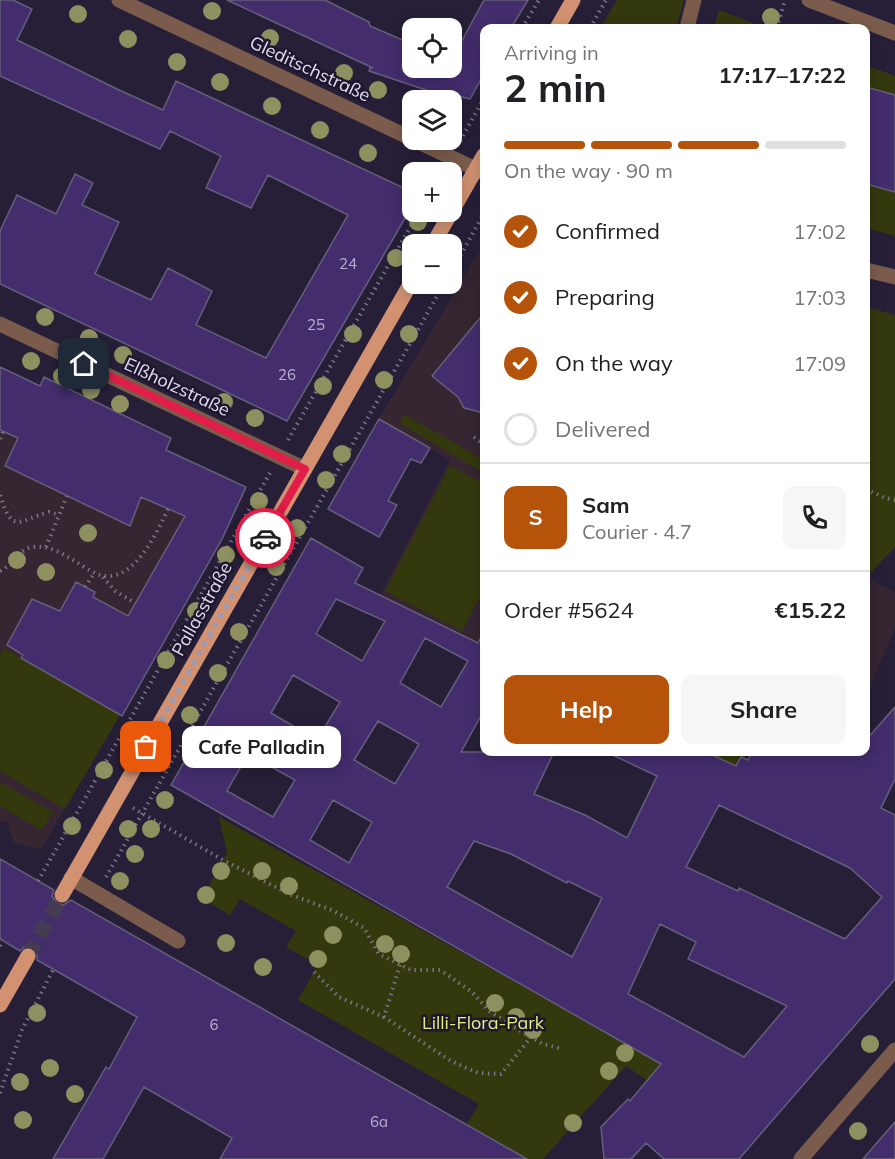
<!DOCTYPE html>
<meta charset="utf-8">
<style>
:root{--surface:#fff;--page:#f6f6f6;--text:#202124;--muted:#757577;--line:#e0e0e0;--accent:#b45309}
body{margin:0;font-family:Mulish,sans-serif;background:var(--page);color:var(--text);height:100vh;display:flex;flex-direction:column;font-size:22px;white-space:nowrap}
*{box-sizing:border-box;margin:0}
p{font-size:20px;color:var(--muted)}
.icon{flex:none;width:33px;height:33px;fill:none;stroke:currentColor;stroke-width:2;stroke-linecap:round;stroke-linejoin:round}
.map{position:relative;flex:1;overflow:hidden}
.details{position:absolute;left:480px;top:24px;width:390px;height:732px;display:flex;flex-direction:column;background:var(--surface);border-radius:12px;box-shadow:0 3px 15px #0003}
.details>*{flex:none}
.controls{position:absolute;left:402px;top:18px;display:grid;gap:12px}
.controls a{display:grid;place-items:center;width:60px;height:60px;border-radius:12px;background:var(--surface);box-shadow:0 3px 15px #0003;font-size:30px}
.pin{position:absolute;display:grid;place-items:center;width:51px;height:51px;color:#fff;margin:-26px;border-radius:12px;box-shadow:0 3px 9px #0006}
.courier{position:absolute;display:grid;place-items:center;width:60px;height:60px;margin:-30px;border:4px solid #e11d48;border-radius:50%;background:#fff;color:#222;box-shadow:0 2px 8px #0007}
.bubble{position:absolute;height:42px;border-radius:12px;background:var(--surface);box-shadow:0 3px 15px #0003;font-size:20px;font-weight:700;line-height:42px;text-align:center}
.overview em{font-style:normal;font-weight:700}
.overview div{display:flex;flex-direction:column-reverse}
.overview{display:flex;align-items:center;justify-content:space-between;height:102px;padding:0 24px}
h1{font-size:39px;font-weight:700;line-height:45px}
.bar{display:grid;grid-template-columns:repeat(4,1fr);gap:9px 6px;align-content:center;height:72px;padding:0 24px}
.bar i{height:8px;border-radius:4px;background:var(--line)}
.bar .selected{background:var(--accent)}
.bar p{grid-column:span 4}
.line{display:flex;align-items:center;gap:15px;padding:0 24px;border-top:2px solid var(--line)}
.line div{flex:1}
.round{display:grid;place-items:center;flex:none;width:63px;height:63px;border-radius:12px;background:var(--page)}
ol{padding:0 24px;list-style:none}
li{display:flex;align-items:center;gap:18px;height:66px}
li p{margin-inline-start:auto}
li .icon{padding:6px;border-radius:50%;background:var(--accent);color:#fff;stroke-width:4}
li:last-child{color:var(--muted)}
li i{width:33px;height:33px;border:3px solid var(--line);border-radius:50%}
.action{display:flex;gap:12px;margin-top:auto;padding:12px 24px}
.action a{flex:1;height:69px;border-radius:12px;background:var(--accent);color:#fff;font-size:24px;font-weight:700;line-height:69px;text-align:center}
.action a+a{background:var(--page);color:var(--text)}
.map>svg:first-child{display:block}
</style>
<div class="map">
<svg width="895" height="1159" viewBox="0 0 895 1159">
<rect width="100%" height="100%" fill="#271f38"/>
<path fill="#352632" d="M484 243V646L380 595 450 460 379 419Z
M0 367 40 386 44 377 171 438 166 450 246 487 222 539 122 716 120 715 41 850 14 843 7 821H0Z
M866 577 895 592V628L867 695Z"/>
<path fill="#34380d" d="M617 0H684L676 28H600Z
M719 10 767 28H714Z
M866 65 895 76V236L866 228Z
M866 307 895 315V547L866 578Z
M404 414 484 460V473L399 423Z
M450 466 484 483V589L462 631 385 591Z
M4 648 120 715 65 809 0 771V655Z
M706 752H748L744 759 740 757 736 766Z
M0 782 53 812 42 830 0 806Z
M219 817 662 1064 648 1081 626 1066 543 1159H527L467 1124 479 1104 298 1000 318 965 286 947 296 931 240 899 230 915 202 898 227 853Z"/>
<path fill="#432d6d" stroke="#665f7c" stroke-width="1.5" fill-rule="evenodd" d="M0 0H13L32 9 17 40 117 89 163 110 176 81 406 189 410 193 412 198 411 208 287 421 0 284V231L17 195 56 214 75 174 93 183 82 205 119 222 95 274 151 300 168 268 212 291 196 325 266 358 348 215 268 175 251 208 206 188 221 156 170 131 160 149 0 76Z
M227 0H325L369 22 370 26 412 44V68H452V59L484 0H528L511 28H484V74L470 99 457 96 456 100 369 71 370 68H373Z
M866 87 895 95V192L866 184Z
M484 313V413L464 408 458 397 432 376Z
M0 367 40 386 44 377 171 438 166 450 246 487 222 539 122 716 21 658 23 655 7 645 32 599 60 611 76 582 95 592 93 597 128 616 185 516 141 497 130 526 5 466 18 438 0 430Z
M379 419 430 448 421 463 411 459 388 501 397 505 379 537 328 509Z
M311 538 363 568 355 583 478 643 484 631V710L461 752H554L534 794 585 815 627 838 657 776 606 752H706L736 766 741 757 748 760 752 752H866V740L895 707V779L881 808 895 815V979L739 1159H664L646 1143 631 1159H604L601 1127 628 1099 630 1101 661 1064 171 785ZM336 599 385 621 362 661 316 634ZM425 638 468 661 441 707 400 683ZM293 675 340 702 317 740 271 713ZM378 721 419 744 395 784 354 760ZM248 754 295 780 273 817 227 791ZM333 800 372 822 349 863 310 840ZM719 805 850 868 882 897 845 939 739 888 738 891 686 867ZM474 841 511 854 567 883 568 881 602 898 572 957 447 887ZM660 924 696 942 688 959 787 1006 744 1057 628 994Z
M0 859 54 890 52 896 57 903 63 905 71 900 527 1159H220L232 1138 144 1087 103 1159H53L106 1067 109 1069 137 1017 37 960V952L32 947H24L20 951 0 939Z
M895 1122V1159H863Z"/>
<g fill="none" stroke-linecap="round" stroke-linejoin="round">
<path stroke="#433c53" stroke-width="15" stroke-dasharray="15 8" stroke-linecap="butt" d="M28 956 62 895"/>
<path stroke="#7a7489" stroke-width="4" stroke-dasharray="1.5 4.5" stroke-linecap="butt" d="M522 28 539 0
M590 28 606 0
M777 28 785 0
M460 141 484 98
M452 271 484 213
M474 437 484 445
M0 439 3 432
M288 440 419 212
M866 489 885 498 895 500
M0 495C13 536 19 520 49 512L59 515
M46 547 67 496
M0 571C13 565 18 549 33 547 46 545 58 551 68 557 79 563 94 575 105 576 136 579 157 532 168 509
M103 577 115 591 135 603
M85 587 95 572
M133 808 223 860 289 894 332 910 364 928 379 954 411 970H440L472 992 489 1011 522 1032 543 1044 562 1049
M106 877 444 284
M38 881 270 473
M0 946 3 941
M400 965 384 1017 451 1061 478 1073 501 1074 531 1037
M314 972 339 997 384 1017
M0 1093 22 1030 53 970"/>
<path stroke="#7b5c4c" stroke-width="15" d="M119 0 484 173
M809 0 895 33
M687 28 694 0
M866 270 895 277
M0 324 305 469
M71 878 178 941
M801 1159 895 1050"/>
<path stroke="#d29272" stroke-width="15" d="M557 28 573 0
M433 244 484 155
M62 895 412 281
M0 1005 28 956"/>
</g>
<g fill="#8e915f">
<circle cx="212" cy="11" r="9"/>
<circle cx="78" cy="14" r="9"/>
<circle cx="771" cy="17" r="9"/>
<circle cx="270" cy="38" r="9"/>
<circle cx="128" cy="39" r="9"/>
<circle cx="177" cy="62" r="9"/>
<circle cx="344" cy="73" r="9"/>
<circle cx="220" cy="82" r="9"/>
<circle cx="378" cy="90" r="9"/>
<circle cx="272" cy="106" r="9"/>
<circle cx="320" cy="130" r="9"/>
<circle cx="368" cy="153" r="9"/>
<circle cx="418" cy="222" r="9"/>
<circle cx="396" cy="258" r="9"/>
<circle cx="45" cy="317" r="9"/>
<circle cx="353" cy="334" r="9"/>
<circle cx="409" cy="334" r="9"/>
<circle cx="89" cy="338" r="9"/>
<circle cx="123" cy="355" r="9"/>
<circle cx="31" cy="361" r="9"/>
<circle cx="62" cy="376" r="9"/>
<circle cx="384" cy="380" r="9"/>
<circle cx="323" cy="386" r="9"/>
<circle cx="91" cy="390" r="9"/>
<circle cx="224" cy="402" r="9"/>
<circle cx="120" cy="404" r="9"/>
<circle cx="255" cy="418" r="9"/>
<circle cx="342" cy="454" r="9"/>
<circle cx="326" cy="480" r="9"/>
<circle cx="259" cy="501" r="9"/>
<circle cx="297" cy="528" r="9"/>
<circle cx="88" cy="533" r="9"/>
<circle cx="226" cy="555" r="9"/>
<circle cx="17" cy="560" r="9"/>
<circle cx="276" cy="567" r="9"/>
<circle cx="46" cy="572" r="9"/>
<circle cx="196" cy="611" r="9"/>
<circle cx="239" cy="632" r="9"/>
<circle cx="166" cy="660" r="9"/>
<circle cx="218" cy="673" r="9"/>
<circle cx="190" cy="715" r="9"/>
<circle cx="104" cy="770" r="9"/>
<circle cx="165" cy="800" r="9"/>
<circle cx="72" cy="826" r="9"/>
<circle cx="128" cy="829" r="9"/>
<circle cx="151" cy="829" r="9"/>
<circle cx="135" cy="854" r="9"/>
<circle cx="221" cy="871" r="9"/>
<circle cx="262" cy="871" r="9"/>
<circle cx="120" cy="881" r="9"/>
<circle cx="289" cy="886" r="9"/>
<circle cx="206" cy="895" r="9"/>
<circle cx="333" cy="935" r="9"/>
<circle cx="226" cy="943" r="9"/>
<circle cx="385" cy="944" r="9"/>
<circle cx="401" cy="954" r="9"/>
<circle cx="318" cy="959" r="9"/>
<circle cx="263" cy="967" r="9"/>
<circle cx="495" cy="1003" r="9"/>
<circle cx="37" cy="1013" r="9"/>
<circle cx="516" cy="1017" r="9"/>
<circle cx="533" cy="1030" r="9"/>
<circle cx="870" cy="1044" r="9"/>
<circle cx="625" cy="1053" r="9"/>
<circle cx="50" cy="1068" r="9"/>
<circle cx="609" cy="1071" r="9"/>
<circle cx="20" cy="1082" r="9"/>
<circle cx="75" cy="1094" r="9"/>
<circle cx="23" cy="1120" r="9"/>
<circle cx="573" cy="1123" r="9"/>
<circle cx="858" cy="1131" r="9"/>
</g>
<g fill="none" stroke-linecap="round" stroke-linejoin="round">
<path stroke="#a09aae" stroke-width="6" stroke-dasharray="0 10.8" d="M146 747 265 538"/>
<path stroke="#e11d48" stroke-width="8" d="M84 364 305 469 265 538"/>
</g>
<g text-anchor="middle" stroke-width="5" stroke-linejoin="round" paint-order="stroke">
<g font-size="15" fill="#bab1ce">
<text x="348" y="269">24</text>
<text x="316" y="330">25</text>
<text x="287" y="380">26</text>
<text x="214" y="1030">6</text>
<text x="379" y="1127">6a</text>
</g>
<g font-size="18" fill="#e1ddee" stroke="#1d162e">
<text transform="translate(310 69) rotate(25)" y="6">Gleditschstraße</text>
<text transform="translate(177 387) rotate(25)" y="6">Elßholzstraße</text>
<text transform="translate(202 609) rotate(-61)" y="6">Pallasstraße</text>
</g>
<g font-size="18" fill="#e3ee7f" stroke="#1d162e">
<text x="483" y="1029">Lilli-Flora-Park</text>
</g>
</g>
</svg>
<div class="controls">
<a><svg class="icon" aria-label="locate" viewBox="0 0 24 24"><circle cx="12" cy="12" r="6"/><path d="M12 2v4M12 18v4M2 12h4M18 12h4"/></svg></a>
<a><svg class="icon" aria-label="layers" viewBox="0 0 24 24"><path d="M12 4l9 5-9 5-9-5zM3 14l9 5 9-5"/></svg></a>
<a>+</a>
<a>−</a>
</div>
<div class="pin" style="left:146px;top:747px;background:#ea580c"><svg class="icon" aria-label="bag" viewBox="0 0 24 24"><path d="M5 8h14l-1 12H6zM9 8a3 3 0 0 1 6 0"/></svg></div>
<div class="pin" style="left:84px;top:364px;background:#1f2937"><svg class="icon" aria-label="home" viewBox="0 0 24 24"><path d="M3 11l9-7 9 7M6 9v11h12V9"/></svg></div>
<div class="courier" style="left:265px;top:538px"><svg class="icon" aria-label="car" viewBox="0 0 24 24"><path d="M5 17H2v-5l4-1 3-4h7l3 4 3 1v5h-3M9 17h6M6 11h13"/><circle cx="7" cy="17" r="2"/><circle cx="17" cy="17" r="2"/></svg></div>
<div class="bubble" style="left:182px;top:726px;width:159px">Cafe Palladin</div>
<section class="details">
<div class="overview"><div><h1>2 min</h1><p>Arriving in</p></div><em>17:17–17:22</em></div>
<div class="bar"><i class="selected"></i><i class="selected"></i><i class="selected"></i><i></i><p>On the way · 90 m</p></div>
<ol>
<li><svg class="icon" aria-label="check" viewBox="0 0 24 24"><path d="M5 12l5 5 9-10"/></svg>Confirmed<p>17:02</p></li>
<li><svg class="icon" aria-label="check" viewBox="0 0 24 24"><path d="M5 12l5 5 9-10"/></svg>Preparing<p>17:03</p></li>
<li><svg class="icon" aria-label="check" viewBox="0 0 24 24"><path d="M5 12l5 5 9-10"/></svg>On the way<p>17:09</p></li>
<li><i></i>Delivered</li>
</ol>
<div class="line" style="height:108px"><b class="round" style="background:var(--accent);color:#fff">S</b><div><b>Sam</b><p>Courier · 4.7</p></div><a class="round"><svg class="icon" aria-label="phone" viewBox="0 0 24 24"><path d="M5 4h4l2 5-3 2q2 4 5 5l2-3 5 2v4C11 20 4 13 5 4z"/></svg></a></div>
<div class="line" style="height:78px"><div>Order #5624</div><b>€15.22</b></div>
<div class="action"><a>Help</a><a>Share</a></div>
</section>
</div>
